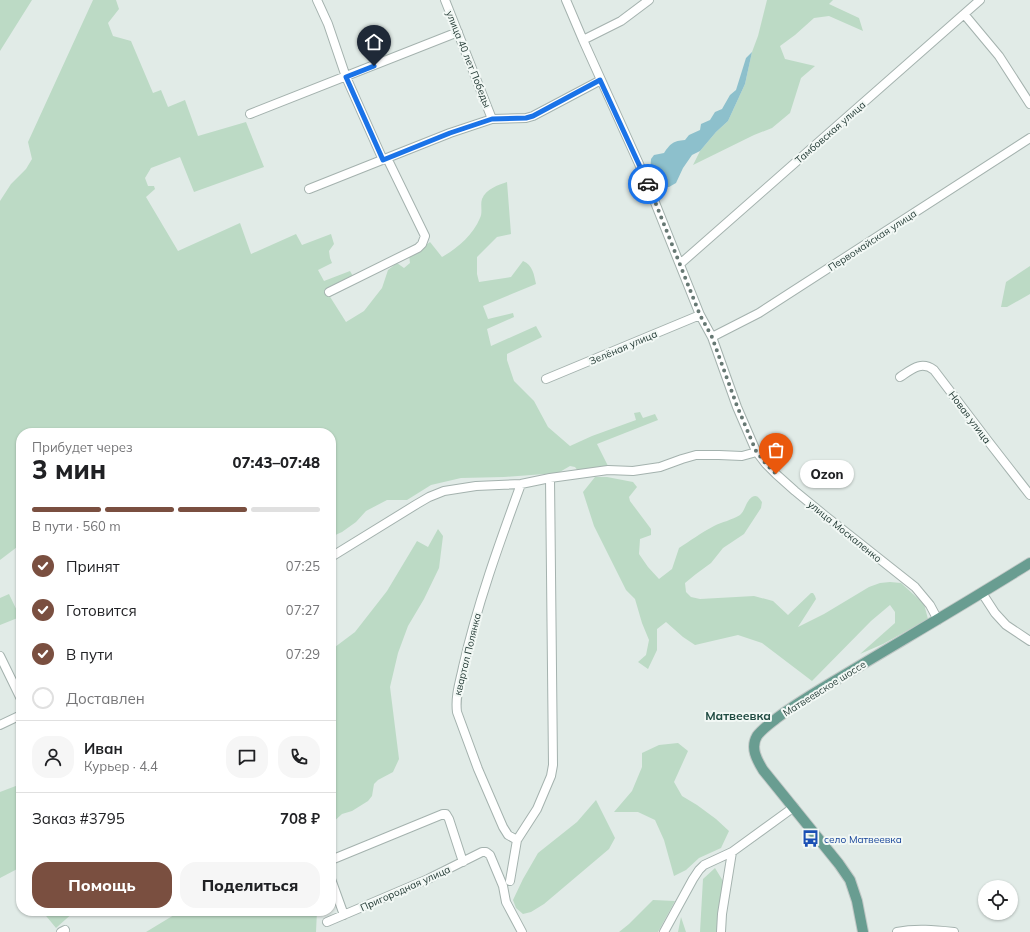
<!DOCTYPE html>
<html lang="ru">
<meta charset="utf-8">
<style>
:root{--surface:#fff;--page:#f6f6f6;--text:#202124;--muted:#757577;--line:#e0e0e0;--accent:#7a4f40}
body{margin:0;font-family:Mulish,sans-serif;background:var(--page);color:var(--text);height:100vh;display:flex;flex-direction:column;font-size:15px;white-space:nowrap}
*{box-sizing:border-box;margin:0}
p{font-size:13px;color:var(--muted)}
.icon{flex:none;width:22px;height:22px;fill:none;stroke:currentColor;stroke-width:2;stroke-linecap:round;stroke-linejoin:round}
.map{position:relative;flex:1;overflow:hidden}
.sheet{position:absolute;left:16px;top:428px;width:320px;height:488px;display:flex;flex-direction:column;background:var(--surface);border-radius:16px;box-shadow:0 1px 3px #0004}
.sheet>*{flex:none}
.tools{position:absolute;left:978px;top:880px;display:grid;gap:8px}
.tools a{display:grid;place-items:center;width:40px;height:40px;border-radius:50%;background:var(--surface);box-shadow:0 1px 3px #0004;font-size:20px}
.pin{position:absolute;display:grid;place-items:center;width:34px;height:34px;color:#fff;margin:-41px -17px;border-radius:50% 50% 50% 0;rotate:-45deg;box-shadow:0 0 4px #0007}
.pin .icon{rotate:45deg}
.courier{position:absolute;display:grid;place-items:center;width:40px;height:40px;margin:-20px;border:3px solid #1a73e8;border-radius:50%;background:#fff;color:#222;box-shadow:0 1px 5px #0007}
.bubble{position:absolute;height:28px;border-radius:14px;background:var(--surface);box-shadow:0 1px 3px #0004;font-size:13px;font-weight:800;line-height:28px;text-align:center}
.headline em{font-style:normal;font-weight:800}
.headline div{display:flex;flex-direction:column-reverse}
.headline{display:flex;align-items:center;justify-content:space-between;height:68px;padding:0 16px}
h1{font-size:26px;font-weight:800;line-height:30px}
.bar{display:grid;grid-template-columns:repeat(4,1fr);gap:6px 4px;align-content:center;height:48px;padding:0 16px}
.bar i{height:5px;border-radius:3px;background:var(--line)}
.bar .current{background:var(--accent)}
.bar p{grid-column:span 4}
.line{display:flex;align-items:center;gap:10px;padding:0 16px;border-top:1px solid var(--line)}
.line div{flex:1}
.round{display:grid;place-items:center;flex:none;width:42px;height:42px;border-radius:16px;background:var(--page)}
ol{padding:0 16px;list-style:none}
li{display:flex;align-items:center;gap:12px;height:44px}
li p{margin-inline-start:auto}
li .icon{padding:4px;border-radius:50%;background:var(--accent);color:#fff;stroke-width:4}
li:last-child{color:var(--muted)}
li i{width:22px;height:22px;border:2px solid var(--line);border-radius:50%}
.action{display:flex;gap:8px;margin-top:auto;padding:8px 16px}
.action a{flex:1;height:46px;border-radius:16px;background:var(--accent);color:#fff;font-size:16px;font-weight:800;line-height:46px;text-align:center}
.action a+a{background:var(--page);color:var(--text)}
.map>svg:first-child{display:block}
</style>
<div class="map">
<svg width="1030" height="932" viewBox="0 0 1030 932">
<rect width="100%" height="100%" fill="#e1ebe7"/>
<path fill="#bcdac5" d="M0 0H32L0 51Z
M93 0H116L119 9 108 23 113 36 131 41 153 93 161 90 168 107 185 100 198 136 246 122 264 167 194 192 180 157 151 168 145 178 148 186H154L155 189 146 197 178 251 240 223 251 254 296 234 302 245 331 234 334 244 329 251 330 258 332 263 318 270 324 281 350 271 354 278 327 292 346 322 364 311 382 288 388 270 397 263 404 268 410 263 409 255 419 250 430 242 442 257C458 248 473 235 480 218 483 212 480 205 482 199 486 189 498 185 507 182L511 234 497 237 477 257V274L479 282 511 277 523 261C533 265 534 275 536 284L483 306 488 319 513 313 514 317 487 329 491 346 536 326 542 337 507 354V360L514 381 534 401 548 427 570 446 592 436 636 420 634 413 640 412 643 418 655 414 658 420 597 444 609 468 578 471 575 467 570 466 558 473 504 477 461 478 431 485 407 500H387L366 511 356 522 342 532 331 537V433H21V544L0 560V201L11 184 26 169 32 159 28 142Z
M767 0H833L829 4 859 18 863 31 829 16 814 18 795 35 780 46 785 59 815 66 801 78 790 113 772 128 754 135 693 165 700 151 716 132 728 121 745 84 752 52 758 36Z
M1030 266V294L1007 307H1001L1006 282Z
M595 477H607L633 482 637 487 629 497 630 501 651 529V535L640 539 639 554 648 567 659 579 672 569 679 548C690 541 702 532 714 526 722 522 732 520 740 515 745 511 746 501 752 497 757 494 759 498 762 502L761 508 744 534 723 548 711 563 696 574 685 583 686 592 691 597 700 599 754 596 773 601 788 615 811 593H813L815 596 816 599 798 627 824 614 869 587 880 583 890 582 901 583 924 604 928 619 883 644 860 654 895 623V612L890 605 871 621 812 681 762 643 738 635 695 645 683 637 666 622 657 629V650L648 669 638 662 646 655 649 640 642 623 635 599 626 590 594 526 583 492Z
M438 529 443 536 439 568 424 599 408 626 398 653 390 687 399 759 393 772 378 780 374 784 372 796 368 801 352 811 342 814 331 824V650L355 632 387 591 417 541 428 547Z
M9 594 20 617 0 625V598Z
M678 743 688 751 674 782 682 796 697 805 716 819 729 831 721 848 699 858 686 870 674 876 664 840 655 820 638 812H614L632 791 642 767V753L659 745Z
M21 784V867L0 878V792Z
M596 800 615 838 609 849 544 904 531 912 523 914 516 908 513 900 523 879 538 853 577 822Z
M715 868 723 881 720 900 718 932H700L703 879Z
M653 900 675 901 658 932H619L629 924Z
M42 911H75L56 928Z
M172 911H317L316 932H146L174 915Z
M681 917 686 932H678Z"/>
<path fill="#8dc0cc" d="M752 52 745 84 728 121 716 132 700 151 692 155 683 168 676 183 669 187H660L650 173 651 159 654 155 664 153C671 143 673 141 685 140L689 135 700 130 701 124 710 120 715 112 722 109 730 95 736 90 746 58Z"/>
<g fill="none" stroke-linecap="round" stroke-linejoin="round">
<defs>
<path id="minor" d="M317 0 328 24 346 77 383 160
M445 0 492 119
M566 0 583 40 644 175 700 315 712 337 737 407 756 451 766 464 776 474 795 491 823 514 915 587 930 605 938 620
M964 14 999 56 1030 104
M583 40 621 21 649 0
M250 114 458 32
M387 158 450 133 492 119 526 118 533 116 601 80
M309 189 387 158 425 236 422 244 418 248 329 292
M680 264 980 0
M712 337 759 313 1030 138
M900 377C911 370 921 360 934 370L988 441 1030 495
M546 379 700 315
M331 557 417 504 429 497 444 491 476 486 521 484 550 478 608 470 633 471 660 467 682 459 696 455H719L742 456 753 453 756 451
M982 593 995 613 1006 625 1030 641
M0 656 21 699
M0 725 21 715
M517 840 508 835 503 827 478 769 457 712C455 696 460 682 463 667 477 605 499 544 521 484
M331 860 443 814H446L449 819 463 862
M331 879 344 915
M510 881 517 840 537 809 551 776 553 765 550 478
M327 922 428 879 482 852H486L490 855 503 886 506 902 522 932
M61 932 65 930
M664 932 693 879 699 870 704 865 732 852 794 807
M721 932 722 914 732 852
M897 932C916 928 935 930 954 932"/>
<path id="major" d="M863 932 857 901 850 880 839 864 763 770C757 760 750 748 757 736 762 729 771 723 777 718 797 703 819 690 841 677 904 639 968 602 1030 563"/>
</defs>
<use href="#minor" stroke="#a4b2ae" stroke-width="10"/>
<use href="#major" stroke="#c1c8c6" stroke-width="12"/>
<use href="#minor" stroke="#fff" stroke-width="8"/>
<use href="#major" stroke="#699d91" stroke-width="10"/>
</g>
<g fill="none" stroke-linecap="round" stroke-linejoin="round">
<path stroke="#667873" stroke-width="4" stroke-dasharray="0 7.2" d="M648 184 700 315 712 337 737 406 756 451 766 464 776 474"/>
<path stroke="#1a73e8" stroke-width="5" d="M374 66 346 77 383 160 450 133 492 119 526 118 533 116 600 80 648 184"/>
</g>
<defs>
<symbol id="bus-bare" viewBox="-9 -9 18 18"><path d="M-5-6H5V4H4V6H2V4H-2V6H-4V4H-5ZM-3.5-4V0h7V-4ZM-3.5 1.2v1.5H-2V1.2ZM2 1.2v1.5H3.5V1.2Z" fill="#1a4fb4" stroke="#f2f8f5" stroke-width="2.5" paint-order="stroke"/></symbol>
</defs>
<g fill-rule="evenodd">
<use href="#bus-bare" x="798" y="826" width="25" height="25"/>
</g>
<g text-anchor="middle" stroke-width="4" stroke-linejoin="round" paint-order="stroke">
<g font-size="10" fill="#233a35" stroke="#f2f8f5">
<text transform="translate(469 59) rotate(68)" y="4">улица 40 лет Победы</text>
<text transform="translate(830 132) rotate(-41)" y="4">Тамбовская улица</text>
<text transform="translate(872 240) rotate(-33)" y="4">Первомайская улица</text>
<text transform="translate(623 347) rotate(-23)" y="4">Зелёная улица</text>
<text transform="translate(970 417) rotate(53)" y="4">Новая улица</text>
<text transform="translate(845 531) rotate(39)" y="4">улица Москаленко</text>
<text transform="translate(467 654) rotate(-76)" y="4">квартал Полянка</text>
<text transform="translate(824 688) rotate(-32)" y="4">Матвеевское шоссе</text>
<text transform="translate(405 888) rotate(-24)" y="4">Пригородная улица</text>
</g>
<g font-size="10" fill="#164399" stroke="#f2f8f5" text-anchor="start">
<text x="824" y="843">село Матвеевка</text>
</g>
<g font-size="12" font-weight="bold" fill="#204b42" stroke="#f2f8f5">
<text x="738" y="720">Матвеевка</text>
</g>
</g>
</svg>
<div class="tools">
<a><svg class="icon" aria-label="locate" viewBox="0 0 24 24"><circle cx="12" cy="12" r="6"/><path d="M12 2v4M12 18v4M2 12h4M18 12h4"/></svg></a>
</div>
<div class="pin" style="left:776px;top:474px;background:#ea580c"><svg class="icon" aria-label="bag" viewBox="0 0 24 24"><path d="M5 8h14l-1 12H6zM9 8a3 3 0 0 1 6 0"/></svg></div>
<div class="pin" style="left:374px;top:66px;background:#1f2937"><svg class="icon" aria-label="home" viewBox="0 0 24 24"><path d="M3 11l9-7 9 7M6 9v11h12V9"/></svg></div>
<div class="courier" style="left:648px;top:184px"><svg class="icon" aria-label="car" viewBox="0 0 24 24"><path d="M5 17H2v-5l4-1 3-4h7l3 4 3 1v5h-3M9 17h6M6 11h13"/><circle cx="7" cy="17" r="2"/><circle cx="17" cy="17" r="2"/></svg></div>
<div class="bubble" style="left:800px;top:460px;width:54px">Ozon</div>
<section class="sheet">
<div class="headline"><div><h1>3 мин</h1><p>Прибудет через</p></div><em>07:43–07:48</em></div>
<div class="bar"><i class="current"></i><i class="current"></i><i class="current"></i><i></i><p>В пути · 560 m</p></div>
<ol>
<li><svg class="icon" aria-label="check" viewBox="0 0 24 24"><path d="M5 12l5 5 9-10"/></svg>Принят<p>07:25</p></li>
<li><svg class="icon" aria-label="check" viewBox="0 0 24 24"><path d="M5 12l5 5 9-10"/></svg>Готовится<p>07:27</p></li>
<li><svg class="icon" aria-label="check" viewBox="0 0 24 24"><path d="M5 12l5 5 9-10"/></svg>В пути<p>07:29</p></li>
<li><i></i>Доставлен</li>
</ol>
<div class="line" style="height:72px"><a class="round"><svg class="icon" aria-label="person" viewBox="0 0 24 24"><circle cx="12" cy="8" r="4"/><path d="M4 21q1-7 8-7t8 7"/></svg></a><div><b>Иван</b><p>Курьер · 4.4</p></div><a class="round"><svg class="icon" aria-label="chat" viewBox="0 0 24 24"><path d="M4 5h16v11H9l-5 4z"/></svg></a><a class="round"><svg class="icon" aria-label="phone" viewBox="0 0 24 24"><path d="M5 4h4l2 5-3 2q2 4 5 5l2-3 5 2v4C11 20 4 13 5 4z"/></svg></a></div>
<div class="line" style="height:52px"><div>Заказ #3795</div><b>708 ₽</b></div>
<div class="action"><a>Помощь</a><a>Поделиться</a></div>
</section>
</div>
